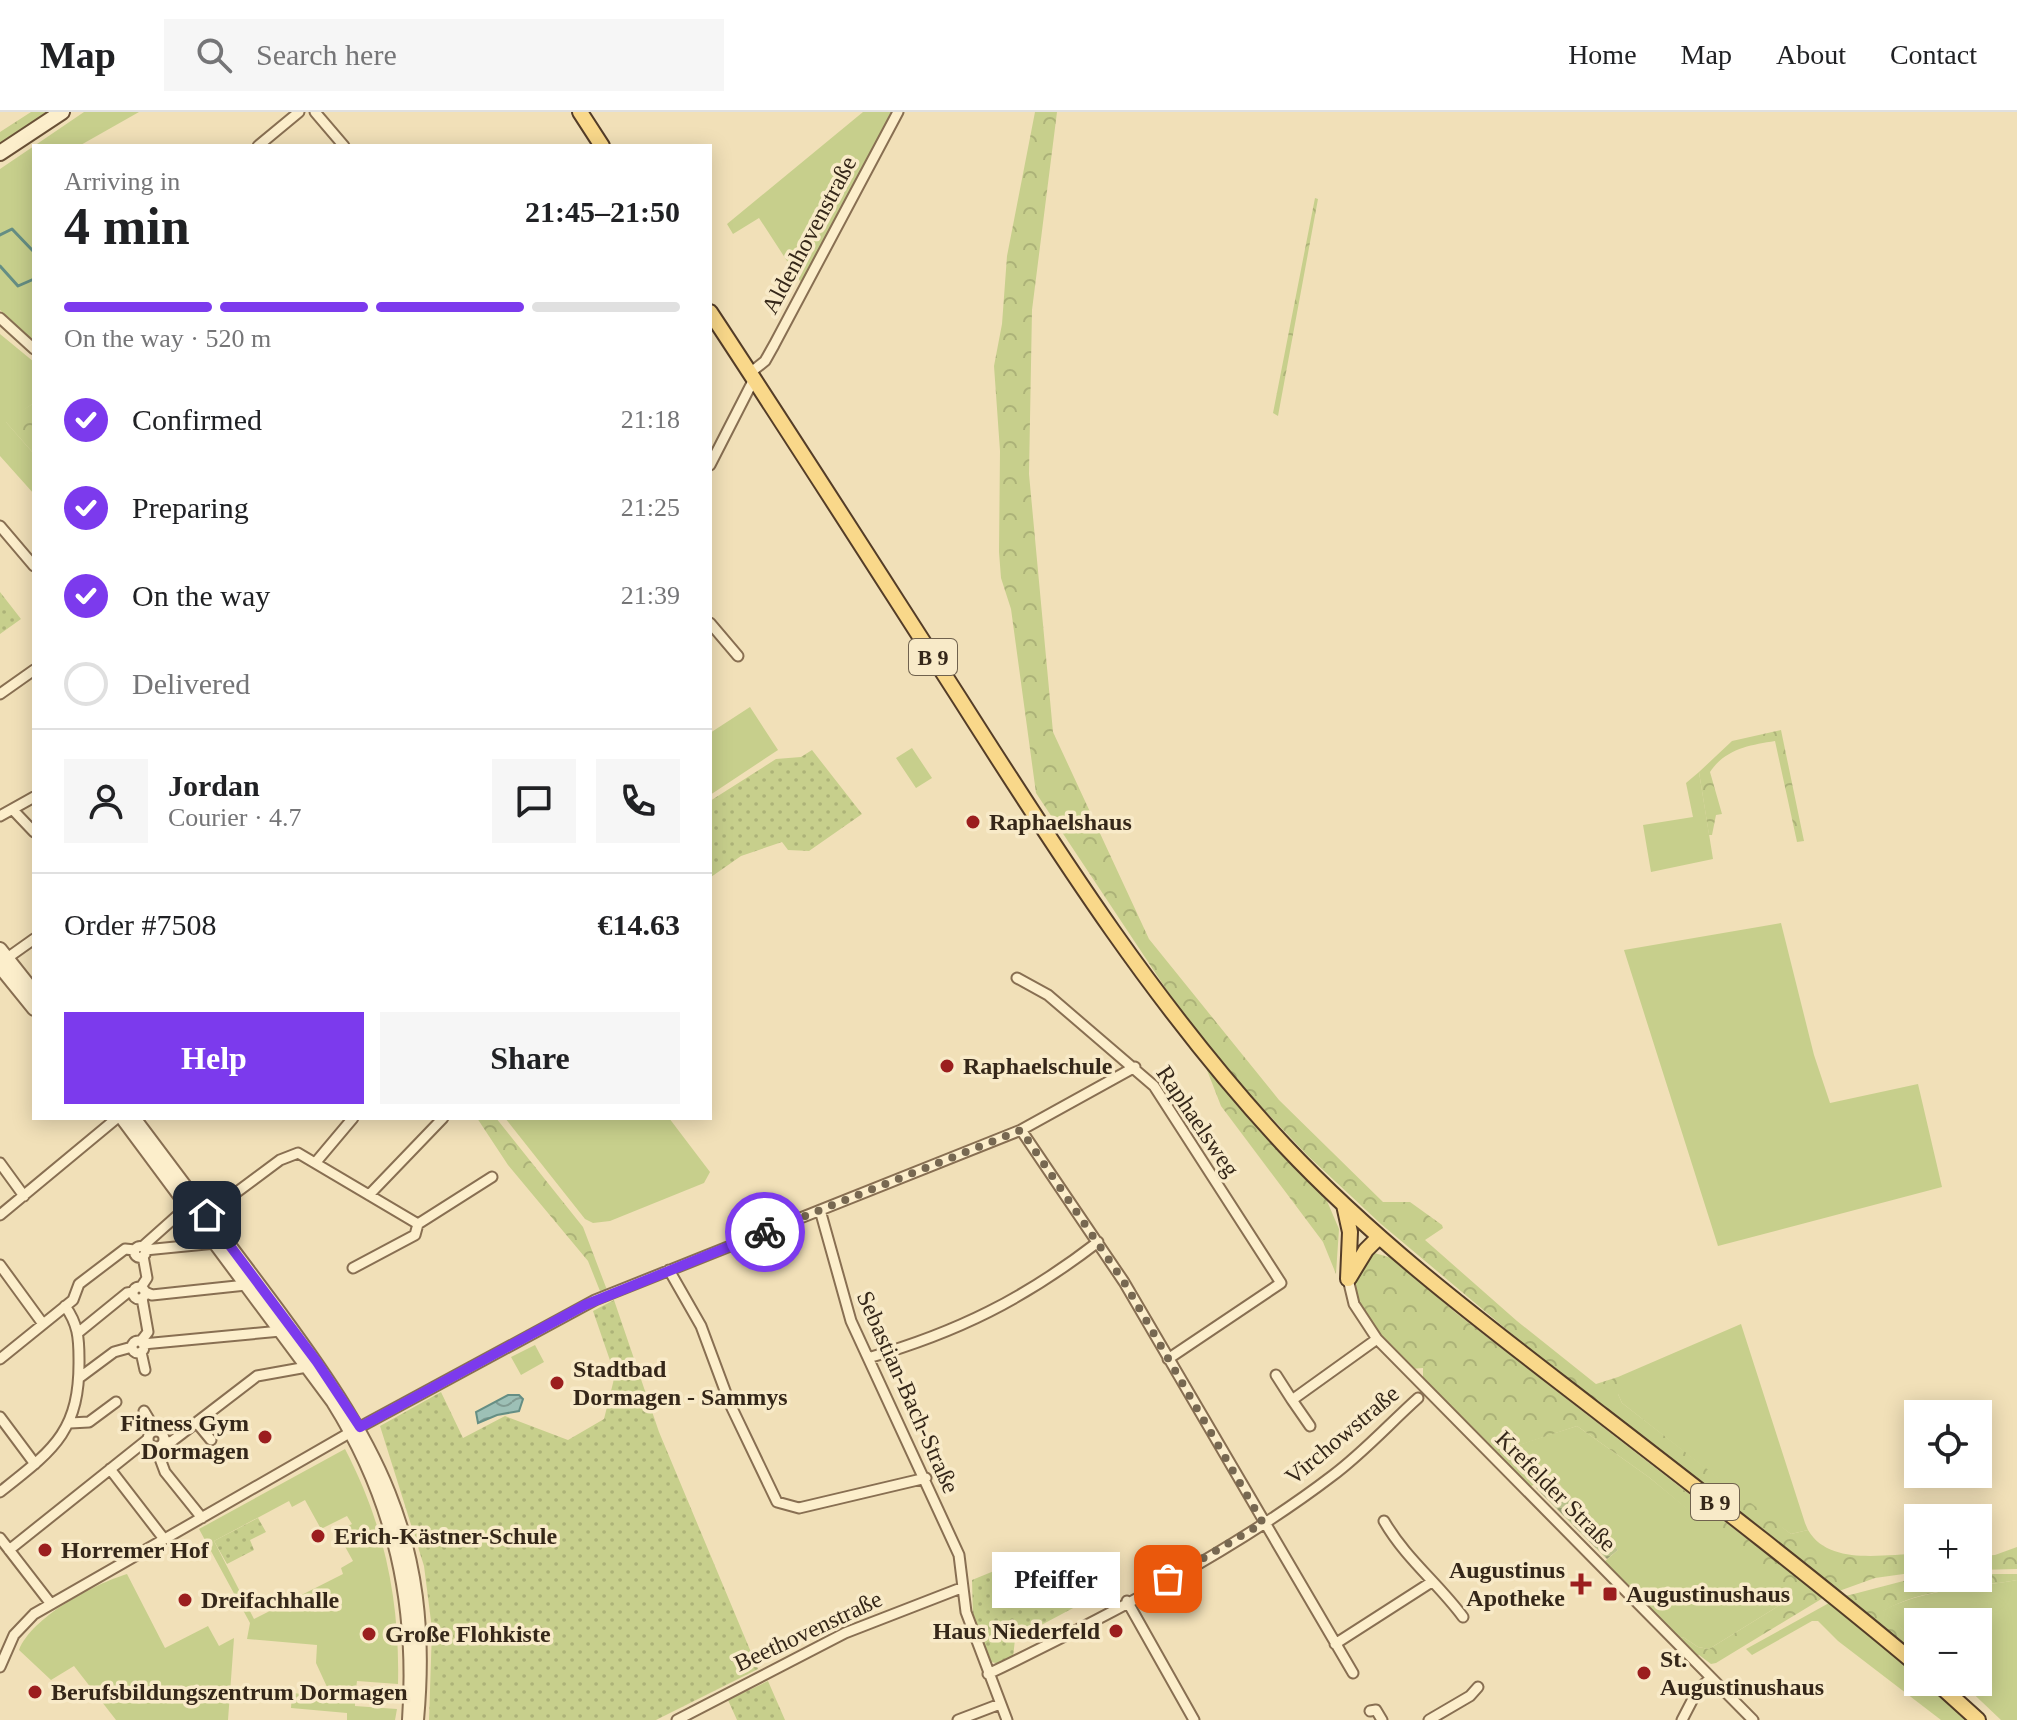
<!DOCTYPE html>
<meta charset="utf-8">
<style>
:root{--surface:#fff;--page:#f6f6f6;--text:#202124;--muted:#757577;--line:#e0e0e0;--accent:#7c3aed}
body{margin:0;font-family:"Times New Roman",serif;background:var(--page);color:var(--text);height:100vh;display:flex;flex-direction:column;font-size:30px;white-space:nowrap}
*{box-sizing:border-box;margin:0}
p{font-size:26px;color:var(--muted)}
.icon{flex:none;width:44px;height:44px;fill:none;stroke:currentColor;stroke-width:2;stroke-linecap:round;stroke-linejoin:round}
.map{position:relative;flex:1;overflow:hidden}
.sheet{position:absolute;left:32px;top:32px;width:680px;height:976px;display:flex;flex-direction:column;background:var(--surface);border-radius:0px;box-shadow:0 4px 20px #0003}
.sheet>*{flex:none}
.controls{position:absolute;left:1904px;top:1288px;display:grid;gap:16px}
.controls a{display:grid;place-items:center;width:88px;height:88px;border-radius:0px;background:var(--surface);box-shadow:0 4px 20px #0003;font-size:40px}
.pin{position:absolute;display:grid;place-items:center;width:68px;height:68px;color:#fff;margin:-34px;border-radius:16px;box-shadow:0 4px 12px #0006}
.courier{position:absolute;display:grid;place-items:center;width:80px;height:80px;margin:-40px;border:6px solid #7c3aed;border-radius:50%;background:#fff;color:#222;box-shadow:0 2px 10px #0007}
.bubble{position:absolute;height:56px;border-radius:0px;background:var(--surface);box-shadow:0 4px 20px #0003;font-size:26px;font-weight:700;line-height:56px;text-align:center}
.summary em{font-style:normal;font-weight:700}
.summary div{display:flex;flex-direction:column-reverse}
.summary{display:flex;align-items:center;justify-content:space-between;height:136px;padding:0 32px}
h1{font-size:52px;font-weight:700;line-height:60px}
.bar{display:grid;grid-template-columns:repeat(4,1fr);gap:12px 8px;align-content:center;height:96px;padding:0 32px}
.bar i{height:10px;border-radius:6px;background:var(--line)}
.bar .selected{background:var(--accent)}
.bar p{grid-column:span 4}
.line{display:flex;align-items:center;gap:20px;padding:0 32px;border-top:2px solid var(--line)}
.line div{flex:1}
.round{display:grid;place-items:center;flex:none;width:84px;height:84px;border-radius:0px;background:var(--page)}
ol{padding:0 32px;list-style:none}
li{display:flex;align-items:center;gap:24px;height:88px}
li p{margin-inline-start:auto}
li .icon{padding:8px;border-radius:50%;background:var(--accent);color:#fff;stroke-width:4}
li:last-child{color:var(--muted)}
li i{width:44px;height:44px;border:4px solid var(--line);border-radius:50%}
.action{display:flex;gap:16px;margin-top:auto;padding:16px 32px}
.action a{flex:1;height:92px;border-radius:0px;background:var(--accent);color:#fff;font-size:32px;font-weight:700;line-height:92px;text-align:center}
.action a+a{background:var(--page);color:var(--text)}
header{display:flex;align-items:center;gap:48px;box-sizing:border-box;height:112px;padding:0 40px;background:var(--surface);border-bottom:2px solid var(--line)}
header strong{font-size:38px}
nav{display:flex;gap:44px;margin-inline-start:auto;font-size:28px}
.search{width:560px;height:72px;background:var(--page);display:flex;align-items:center;gap:20px;box-sizing:border-box;padding:0 28px;border-radius:0px;color:var(--muted);font-size:30px}
.map>svg:first-child{display:block}
</style>
<header>
<strong>Map</strong>
<div class="search"><svg class="icon" aria-label="search" viewBox="0 0 24 24"><circle cx="10" cy="10" r="6"/><path d="M15 15l6 6"/></svg>Search here</div>
<nav><a>Home</a><a>Map</a><a>About</a><a>Contact</a></nav>
</header>
<div class="map">
<svg width="2017" height="1608" viewBox="0 0 2017 1608">
<defs>
<pattern id="forest-crowns" width="20" height="18" patternUnits="userSpaceOnUse" patternTransform="scale(2)"><rect width="20" height="18" fill="#c7cf8c"/><path d="M2 6a3 3 0 1 1 6 0M12 15a3 3 0 1 1 6 0" fill="none" stroke="#acb278"/></pattern>
<pattern id="cemetery-stones" width="16" height="16" patternUnits="userSpaceOnUse" patternTransform="scale(2)"><rect width="16" height="16" fill="#bbc28d"/><path d="M2 7V4a2 2 0 0 1 4 0v3zM10 15v-3a2 2 0 0 1 4 0v3z" fill="#999e72"/></pattern>
<pattern id="park-dots" width="8" height="8" patternUnits="userSpaceOnUse" patternTransform="scale(2)"><rect width="8" height="8" fill="#c7cf8c"/><path d="M2 2h.1M6 6h.1" fill="none" stroke="#acb278" stroke-width="1.8" stroke-linecap="round"/></pattern>
<pattern id="water-waves" width="16" height="10" patternUnits="userSpaceOnUse" patternTransform="scale(2)"><rect width="16" height="10" fill="#9dc0b6"/><path d="M0 5q4-4 8 0t8 0" fill="none" stroke="#819c93"/></pattern>
</defs>
<rect width="100%" height="100%" fill="#f1e0b8"/>
<path fill="#c7cf8c" fill-rule="evenodd" d="M84 0H139L79 34H34Z
M863 0H893L802 172 759 106 733 122 727 112Z
M34 34V230L0 198V57Z
M0 222 34 250V291L6 310 34 342V382L0 344Z
M750 595 778 638 710 683V621Z
M912 636 932 666 916 676 896 646Z
M1699 660 1713 747 1651 760 1643 713 1693 705 1686 671Z
M1781 811 1814 943 1830 991 1918 972 1942 1075 1718 1134 1624 838Z
M505 1006H669L710 1060 704 1071 610 1109 593 1111 585 1107Z
M1741 1212 1805 1411 1808 1418 1791 1422 1770 1407 1622 1291 1618 1282V1265Z
M535 1233 544 1250 521 1263 511 1245Z
M1577 1314 1650 1366 1778 1471 1788 1482 1780 1493 1709 1537 1698 1535 1683 1525 1677 1528 1604 1450 1618 1438 1551 1363 1528 1376 1490 1342Z
M345 1337C384 1412 400 1487 398 1572L357 1569 356 1577 327 1575 316 1551 317 1533 247 1527 250 1511 199 1417ZM305 1388 321 1417 347 1404 352 1412 337 1420 353 1449 341 1456 343 1462 254 1507 214 1429 289 1389 292 1395Z
M127 1462 165 1536 208 1514 219 1534 234 1526 228 1608H116L74 1554 51 1568 19 1538C32 1505 94 1472 127 1462Z
M2017 1468V1608H2001L1961 1570H1978V1510H1918V1532L1882 1499C1923 1477 1972 1476 2017 1468Z
M1829 1491 1918 1564V1570H1924L1967 1608H1941L1838 1529 1818 1509H1812L1752 1543 1746 1537Z
M292 1581 355 1587V1594L397 1597 395 1608H347V1601L291 1596Z"/>
<path fill="url(#forest-crowns)" d="M31 0H53L0 32V20Z
M1035 0H1057L1032 198 1029 362 1053 620 1149 827 1279 988 1383 1090H1410L1442 1113 1443 1116 1425 1128 1517 1209 1596 1272 1618 1265V1282L1622 1291 1791 1422 1808 1418C1829 1454 1883 1442 1918 1442V1460L1875 1466 1839 1479 1549 1253 1381 1112 1307 1043 1232 964 1190 913 1036 681 1011 497 1001 466 999 440 1000 339 994 254 1002 212 1007 144Z
M1315 86 1318 87 1278 304 1273 301Z
M34 291V342L5 309Z
M1781 618 1804 729 1797 730 1775 629C1750 633 1725 637 1710 660L1722 702 1716 703 1712 723H1709L1699 660 1732 629Z
M1205 953 1235 991 1327 1089 1339 1117 1336 1162 1323 1130 1221 994Z
M477 1006H496L583 1115 607 1178 600 1179 588 1149 508 1053Z
M1371 1140 1392 1146 1456 1201 1823 1486 1716 1551 1711 1552 1699 1543 1695 1546 1677 1528 1683 1525 1698 1535 1709 1537 1780 1493 1788 1482 1650 1366 1577 1314 1495 1341 1423 1268V1256L1411 1257C1391 1236 1354 1205 1354 1174 1354 1163 1366 1150 1371 1140Z
M2017 1435V1457L1978 1458V1444L1995 1443Z
M1978 1462H2017V1468C1972 1476 1923 1476 1883 1499L1918 1532V1543L1846 1484 1915 1466H1978Z"/>
<path fill="url(#cemetery-stones)" d="M1551 1364 1618 1438 1607 1447 1536 1376Z"/>
<path fill="url(#park-dots)" d="M0 480 21 507 0 522Z
M812 638 862 702 809 739 788 738 782 730 741 744 711 765 710 689 776 647 801 645Z
M614 1188 659 1320 758 1557 656 1608H429L432 1517 424 1454 380 1314 441 1280 463 1326 505 1304 568 1328 604 1307 615 1263 593 1199Z
M258 1406 266 1420 250 1428 254 1438 227 1452 214 1429Z
M994 1459 1011 1475 1031 1465 1043 1486 1088 1464 1105 1479 1015 1527 1013 1546 999 1552 988 1549 973 1506 972 1468Z
M768 1569 785 1608H737L728 1588Z"/>
<path fill="url(#water-waves)" stroke="#658e84" stroke-width="2" d="M508 1283H519L523 1287 519 1299 497 1303 478 1311 476 1300Z"/>
<g fill="none" stroke-linecap="round" stroke-linejoin="round">
<path stroke="#658e84" stroke-width="3" d="M0 123 12 117 34 140
M0 154 18 174 34 167"/>
<defs>
<path id="minor" d="M315 0 344 34
M258 34 299 0
M0 206 34 237
M750 261 765 249 774 233 898 0
M710 353 754 267
M0 414 34 454
M710 511 738 544
M0 582 34 558
M14 699 34 720
M0 704 34 685
M3 849 34 827
M1017 866 1048 883 1154 974 1281 1171 1168 1247
M1021 1018 1124 1170 1353 1561
M316 1050 353 1006
M0 1051 24 1084
M369 1083 443 1006
M820 1098 851 1209 959 1443 966 1500 1007 1608
M0 1103 117 1006
M202 1106 280 1048 298 1041 418 1112
M418 1112 492 1065
M134.5 1140a5.5 5.5 0 1 1 11 0a5.5 5.5 0 1 1-11 0Z
M142 1135 188 1094
M145 1138 216 1131
M0 1153 43 1212
M353 1156 415 1123 418 1112
M669 1158 701 1214 730 1292 777 1390 799 1396 926 1366
M1348 1167 1354 1192 1377 1227 1753 1608
M133 1181a6 6 0 1 1 12 0a6 6 0 1 1-12 0Z
M141 1175 147 1166 143 1144
M145 1180 152 1183 246 1173
M79 1220 127 1181 133 1180
M141 1229 148 1220 142 1186
M132 1235a6 6 0 1 1 12 0a6 6 0 1 1-12 0Z
M143 1232 281 1219
M141 1240 145 1258
M868 1246C958 1220 1024 1187 1098 1130
M0 1247 73 1188 79 1172 125 1137 135 1138
M1276 1263 1292 1288 1377 1227
M79 1266 114 1240 132 1235
M1292 1288 1310 1314
M144 1299 156 1319
M0 1305 35 1352
M70 1311 89 1310 116 1290
M197 1311 211 1328
M360 1315 595 1188 1021 1018 1135 955
M148 1327a8 8 0 1 1 16 0a8 8 0 1 1-16 0Z
M164 1329 171 1330 257 1264 307 1255
M156 1336 165 1360 202 1406
M110 1357 164 1427
M0 1380C53 1338 80 1320 79 1247 79 1226 78 1212 65 1194
M1384 1409C1406 1447 1438 1471 1463 1505
M0 1426 51 1492
M9 1438 148 1327
M1127 1489 1194 1608
M1335 1532 1430 1471
M0 1555 14 1523 34 1502 351 1320
M988 1562C1100 1508 1234 1439 1332 1364 1363 1341 1389 1312 1418 1286
M1370 1599 1376 1598 1382 1608
M677 1608 845 1521 961 1476
M958 1608 1000 1592
M1429 1608 1470 1584 1478 1575
M1682 1608 1696 1581 1710 1566"/>
<path id="tertiary" d="M0 837 34 880
M0 855 34 897
M122 1006 333 1290C395 1389 417 1493 409 1608
M134 1006C179 1066 224 1126 269 1186 374 1327 434 1424 417 1608"/>
<path id="secondary" d="M0 41 62 0"/>
<path id="primary" d="M580 0 602 34
M710 200C795 329 877 458 960 587 1059 743 1159 899 1285 1034 1377 1132 1487 1214 1593 1296 1703 1381 1812 1465 1918 1554
M1344 1093 1350 1120 1348 1167
M1349 1166 1366 1138 1379 1125
M1936 1570 1978 1608"/>
</defs>
<use href="#minor" stroke="#886f52" stroke-width="13"/>
<use href="#tertiary" stroke="#886f52" stroke-width="16"/>
<use href="#secondary" stroke="#695036" stroke-width="18"/>
<use href="#primary" stroke="#543d28" stroke-width="18"/>
<use href="#minor" stroke="#fceecb" stroke-width="9"/>
<use href="#tertiary" stroke="#fceecb" stroke-width="12"/>
<use href="#secondary" stroke="#fceecb" stroke-width="14"/>
<use href="#primary" stroke="#f9d88a" stroke-width="14"/>
</g>
<g fill="none" stroke-linecap="round" stroke-linejoin="round">
<path stroke="#776851" stroke-width="8" stroke-dasharray="0 14.4" d="M765 1120 1021 1018 1124 1170 1263 1411 1168 1467"/>
<path stroke="#7c3aed" stroke-width="10" d="M207 1103 317 1250 360 1315 585 1193 765 1120"/>
</g>
<g fill="#9b1e1e" stroke="#f8eac8" stroke-width="3">
<circle cx="973" cy="710" r="8"/>
<circle cx="947" cy="954" r="8"/>
<circle cx="557" cy="1271" r="8"/>
<circle cx="265" cy="1325" r="8"/>
<circle cx="318" cy="1424" r="8"/>
<circle cx="45" cy="1438" r="8"/>
<path d="M1577 1460h8v8h8v8h-8v8h-8v-8h-8v-8h8z"/>
<rect x="1602" y="1474" width="16" height="16" rx="4"/>
<circle cx="185" cy="1488" r="8"/>
<circle cx="1116" cy="1519" r="8"/>
<circle cx="369" cy="1522" r="8"/>
<circle cx="1644" cy="1561" r="8"/>
<circle cx="35" cy="1580" r="8"/>
</g>
<g text-anchor="middle" stroke-width="7" stroke-linejoin="round" paint-order="stroke">
<g fill="#f8eac8" stroke="#70624e" stroke-width="2">
<rect x="909" y="527" width="48" height="36" rx="6"/>
<rect x="1691" y="1372" width="48" height="36" rx="6"/>
</g>
<g font-size="22" font-weight="bold" fill="#352719">
<text x="933" y="553">B 9</text>
<text x="1715" y="1398">B 9</text>
</g>
<g font-size="24" fill="#352719" stroke="#f8eac8">
<text transform="translate(809 123) rotate(-62)" y="8">Aldenhovenstraße</text>
<text transform="translate(1198 1009) rotate(56)" y="8">Raphaelsweg</text>
<text transform="translate(908 1280) rotate(66)" y="8">Sebastian-Bach-Straße</text>
<text transform="translate(1342 1323) rotate(-40)" y="8">Virchowstraße</text>
<text transform="translate(1556 1379) rotate(45)" y="8">Krefelder Straße</text>
<text transform="translate(808 1519) rotate(-25)" y="8">Beethovenstraße</text>
</g>
<g font-size="24" font-weight="bold" fill="#352719" stroke="#f8eac8" text-anchor="start">
<text x="989" y="718">Raphaelshaus</text>
<text x="963" y="962">Raphaelschule</text>
<text x="573" y="1265">Stadtbad<tspan x="573" dy="28">Dormagen - Sammys</tspan></text>
<text x="249" y="1319" text-anchor="end">Fitness Gym<tspan x="249" dy="28">Dormagen</tspan></text>
<text x="334" y="1432">Erich-Kästner-Schule</text>
<text x="61" y="1446">Horremer Hof</text>
<text x="1565" y="1466" text-anchor="end">Augustinus<tspan x="1565" dy="28">Apotheke</tspan></text>
<text x="1626" y="1490">Augustinushaus</text>
<text x="201" y="1496">Dreifachhalle</text>
<text x="1100" y="1527" text-anchor="end">Haus Niederfeld</text>
<text x="385" y="1530">Große Flohkiste</text>
<text x="1660" y="1555">St.<tspan x="1660" dy="28">Augustinushaus</tspan></text>
<text x="51" y="1588">Berufsbildungszentrum Dormagen</text>
</g>
</g>
</svg>
<div class="controls">
<a><svg class="icon" aria-label="locate" viewBox="0 0 24 24"><circle cx="12" cy="12" r="6"/><path d="M12 2v4M12 18v4M2 12h4M18 12h4"/></svg></a>
<a>+</a>
<a>−</a>
</div>
<div class="pin" style="left:1168px;top:1467px;background:#ea580c"><svg class="icon" aria-label="bag" viewBox="0 0 24 24"><path d="M5 8h14l-1 12H6zM9 8a3 3 0 0 1 6 0"/></svg></div>
<div class="pin" style="left:207px;top:1103px;background:#1f2937"><svg class="icon" aria-label="home" viewBox="0 0 24 24"><path d="M3 11l9-7 9 7M6 9v11h12V9"/></svg></div>
<div class="courier" style="left:765px;top:1120px"><svg class="icon" aria-label="bike" viewBox="0 0 24 24"><circle cx="6" cy="16" r="4"/><circle cx="18" cy="16" r="4"/><path d="M6 16l4-8h5l3 8M10 8l3 8H6M13 5h3"/></svg></div>
<div class="bubble" style="left:992px;top:1440px;width:128px">Pfeiffer</div>
<section class="sheet">
<div class="summary"><div><h1>4 min</h1><p>Arriving in</p></div><em>21:45–21:50</em></div>
<div class="bar"><i class="selected"></i><i class="selected"></i><i class="selected"></i><i></i><p>On the way · 520 m</p></div>
<ol>
<li><svg class="icon" aria-label="check" viewBox="0 0 24 24"><path d="M5 12l5 5 9-10"/></svg>Confirmed<p>21:18</p></li>
<li><svg class="icon" aria-label="check" viewBox="0 0 24 24"><path d="M5 12l5 5 9-10"/></svg>Preparing<p>21:25</p></li>
<li><svg class="icon" aria-label="check" viewBox="0 0 24 24"><path d="M5 12l5 5 9-10"/></svg>On the way<p>21:39</p></li>
<li><i></i>Delivered</li>
</ol>
<div class="line" style="height:144px"><a class="round"><svg class="icon" aria-label="person" viewBox="0 0 24 24"><circle cx="12" cy="8" r="4"/><path d="M4 21q1-7 8-7t8 7"/></svg></a><div><b>Jordan</b><p>Courier · 4.7</p></div><a class="round"><svg class="icon" aria-label="chat" viewBox="0 0 24 24"><path d="M4 5h16v11H9l-5 4z"/></svg></a><a class="round"><svg class="icon" aria-label="phone" viewBox="0 0 24 24"><path d="M5 4h4l2 5-3 2q2 4 5 5l2-3 5 2v4C11 20 4 13 5 4z"/></svg></a></div>
<div class="line" style="height:104px"><div>Order #7508</div><b>€14.63</b></div>
<div class="action"><a>Help</a><a>Share</a></div>
</section>
</div>
